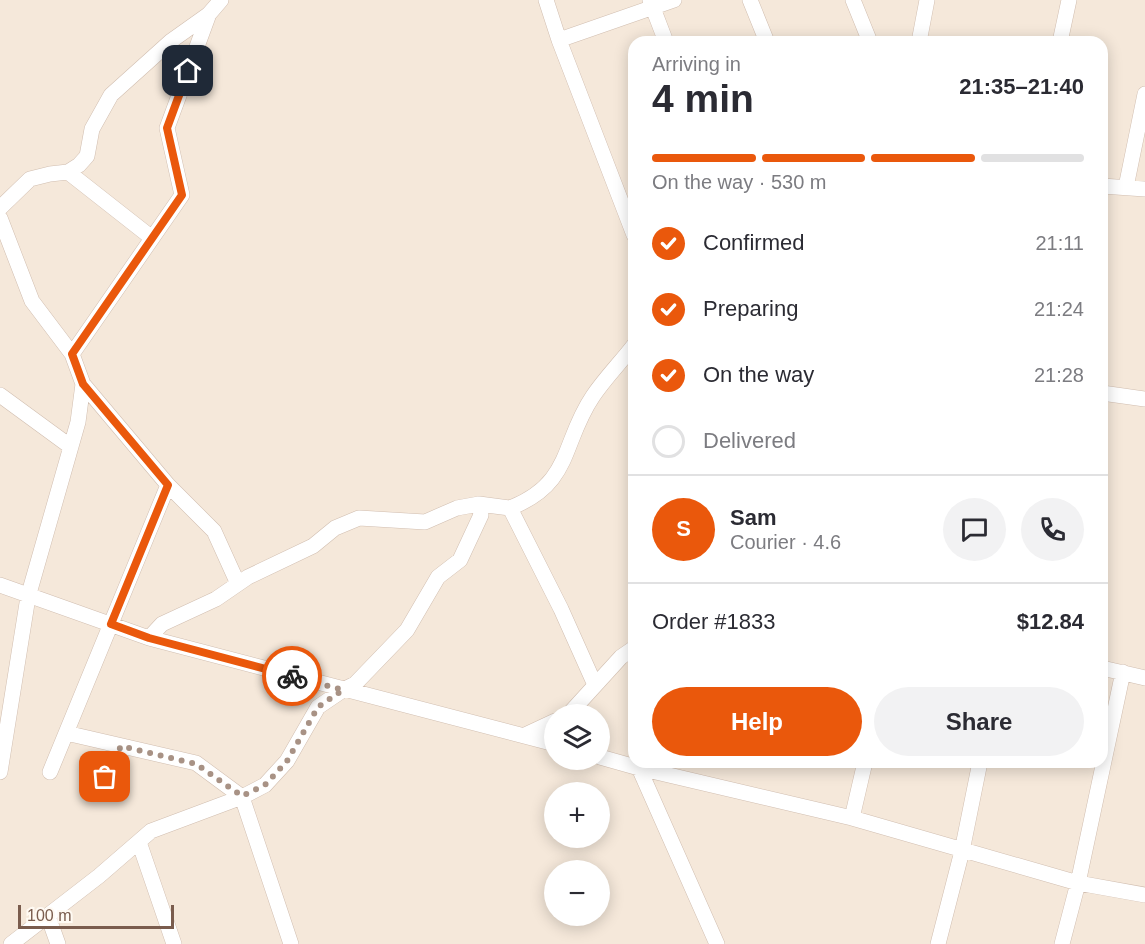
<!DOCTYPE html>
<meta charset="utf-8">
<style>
:root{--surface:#fff;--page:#f2f2f3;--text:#2b2b33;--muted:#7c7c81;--line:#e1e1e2;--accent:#ea580c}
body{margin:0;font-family:Arial,sans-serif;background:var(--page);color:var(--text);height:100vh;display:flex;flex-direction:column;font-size:22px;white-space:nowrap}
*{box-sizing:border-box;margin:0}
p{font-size:20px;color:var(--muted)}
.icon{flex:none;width:33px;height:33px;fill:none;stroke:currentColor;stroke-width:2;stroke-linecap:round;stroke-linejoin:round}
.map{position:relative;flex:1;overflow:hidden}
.details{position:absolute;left:628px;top:36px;width:480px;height:732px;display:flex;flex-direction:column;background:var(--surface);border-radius:18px;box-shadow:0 3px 15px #0003}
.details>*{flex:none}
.buttons{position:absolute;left:544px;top:704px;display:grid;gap:12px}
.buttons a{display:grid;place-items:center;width:66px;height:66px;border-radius:50%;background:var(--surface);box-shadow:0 3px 15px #0003;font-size:30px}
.scale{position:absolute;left:18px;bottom:15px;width:156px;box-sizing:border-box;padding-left:6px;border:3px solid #7a5c4d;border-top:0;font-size:16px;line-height:21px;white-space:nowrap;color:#7a5c4d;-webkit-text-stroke:4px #fffaf3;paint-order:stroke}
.pin{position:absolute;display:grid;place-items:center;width:51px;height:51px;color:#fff;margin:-26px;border-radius:12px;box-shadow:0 3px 9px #0006}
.courier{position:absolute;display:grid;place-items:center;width:60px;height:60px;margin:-30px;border:4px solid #ea580c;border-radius:50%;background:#fff;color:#222;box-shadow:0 2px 8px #0007}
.overview em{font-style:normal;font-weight:600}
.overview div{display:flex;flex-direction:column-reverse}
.overview{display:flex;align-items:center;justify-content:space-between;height:102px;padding:0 24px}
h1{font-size:39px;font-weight:600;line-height:45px}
.bar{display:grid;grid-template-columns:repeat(4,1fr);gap:9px 6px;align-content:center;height:72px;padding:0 24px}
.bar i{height:8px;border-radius:4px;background:var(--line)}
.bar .current{background:var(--accent)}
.bar p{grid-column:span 4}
.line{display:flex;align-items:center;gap:15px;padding:0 24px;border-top:2px solid var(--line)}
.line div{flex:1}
.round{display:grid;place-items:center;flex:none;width:63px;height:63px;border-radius:32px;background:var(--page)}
ol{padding:0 24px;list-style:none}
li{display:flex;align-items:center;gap:18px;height:66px}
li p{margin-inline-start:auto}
li .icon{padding:6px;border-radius:50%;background:var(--accent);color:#fff;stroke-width:4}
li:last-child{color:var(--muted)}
li i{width:33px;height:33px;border:3px solid var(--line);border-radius:50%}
.action{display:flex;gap:12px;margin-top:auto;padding:12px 24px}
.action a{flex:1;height:69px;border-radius:36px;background:var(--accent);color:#fff;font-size:24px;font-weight:600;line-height:69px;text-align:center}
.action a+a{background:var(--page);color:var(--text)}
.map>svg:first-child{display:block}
</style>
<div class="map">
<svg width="1145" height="944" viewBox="0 0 1145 944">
<rect width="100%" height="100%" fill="#fdf6ec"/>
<path fill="#f5e8da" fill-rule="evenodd" d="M0 0H1145V944H0ZM634 42H1102V762H634ZM555 714H600V759H555ZM555 792H600V837H555ZM555 870H600V915H555Z"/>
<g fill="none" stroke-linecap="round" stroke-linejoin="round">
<defs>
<path id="minor" d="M546 0 559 40 634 235
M650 0 666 42
M750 0 767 42
M853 0 870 42
M559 40 674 0
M919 42 927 0
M1060 42 1069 0
M68 172 152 238
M1102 186 1145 189
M1126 187 1145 94
M0 208 30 179 50 174 68 172 79 165 87 156 92 129 111 95 171 41 209 14 221 0
M0 218 32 301 72 354 83 384 78 422 28 597 0 772
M72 354 182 195 167 128 209 14
M83 384 168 485 214 531 238 584
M1102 393 1145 399
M0 395 71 447
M510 508C573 483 561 443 593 396 605 378 621 362 634 345
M0 585 149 638 555 744
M149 638 162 624 216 599 248 577 313 546 335 528 359 518 425 522 457 508 479 504 510 508 561 609 595 685
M1102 668 1145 678
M569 714 621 657 634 648
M66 733 196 763 242 797 291 944
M525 735 555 721
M600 757 639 768 852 818 1078 883 1145 895
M639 768 717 944
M50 772 168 485
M98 792 121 746
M852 818 865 762
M139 842 174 944
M48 916 58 944
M11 944 99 876 151 831 242 797 265 785 287 761 318 707 343 690 355 684 407 630 438 577 460 560 481 515 479 504
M938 944 962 851 980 762
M1062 944 1078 883 1123 672"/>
</defs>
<use href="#minor" stroke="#d1beb0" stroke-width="16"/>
<use href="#minor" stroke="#fff" stroke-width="15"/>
</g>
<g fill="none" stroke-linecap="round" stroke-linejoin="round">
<path stroke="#a89285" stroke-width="6" stroke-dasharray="0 10.8" d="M105 777 121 746 196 764 242 796 265 785 287 761 318 707 343 690 292 676"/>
<path stroke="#ea580c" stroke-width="8" d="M188 71 167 128 182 195 72 354 83 384 168 485 111 624 149 638 292 676"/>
</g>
</svg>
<div class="buttons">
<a><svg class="icon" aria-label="layers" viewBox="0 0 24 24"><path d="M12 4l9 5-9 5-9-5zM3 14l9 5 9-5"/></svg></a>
<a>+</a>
<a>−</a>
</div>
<div class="scale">100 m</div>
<div class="pin" style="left:105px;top:777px;background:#ea580c"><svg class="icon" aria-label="bag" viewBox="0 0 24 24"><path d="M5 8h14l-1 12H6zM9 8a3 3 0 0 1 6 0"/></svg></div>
<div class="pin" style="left:188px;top:71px;background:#1f2937"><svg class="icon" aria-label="home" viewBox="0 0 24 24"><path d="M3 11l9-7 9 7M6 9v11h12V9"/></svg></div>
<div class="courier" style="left:292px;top:676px"><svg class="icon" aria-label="bike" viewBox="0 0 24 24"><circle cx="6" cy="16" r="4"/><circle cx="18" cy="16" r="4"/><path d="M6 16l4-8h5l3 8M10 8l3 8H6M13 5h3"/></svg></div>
<section class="details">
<div class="overview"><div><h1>4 min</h1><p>Arriving in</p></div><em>21:35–21:40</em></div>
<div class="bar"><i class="current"></i><i class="current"></i><i class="current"></i><i></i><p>On the way · 530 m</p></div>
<ol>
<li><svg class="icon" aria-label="check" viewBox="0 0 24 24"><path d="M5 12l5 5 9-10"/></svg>Confirmed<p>21:11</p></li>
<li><svg class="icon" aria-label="check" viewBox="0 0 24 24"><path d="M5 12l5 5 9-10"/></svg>Preparing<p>21:24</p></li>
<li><svg class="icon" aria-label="check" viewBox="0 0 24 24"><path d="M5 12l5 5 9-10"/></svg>On the way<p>21:28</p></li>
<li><i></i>Delivered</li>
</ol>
<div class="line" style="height:108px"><b class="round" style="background:var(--accent);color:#fff">S</b><div><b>Sam</b><p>Courier · 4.6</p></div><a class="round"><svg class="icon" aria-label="chat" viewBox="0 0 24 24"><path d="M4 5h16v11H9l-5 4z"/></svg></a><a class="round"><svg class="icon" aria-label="phone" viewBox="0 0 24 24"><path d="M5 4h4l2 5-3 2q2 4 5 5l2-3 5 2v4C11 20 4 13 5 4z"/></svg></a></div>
<div class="line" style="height:78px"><div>Order #1833</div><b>$12.84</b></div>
<div class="action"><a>Help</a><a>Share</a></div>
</section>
</div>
